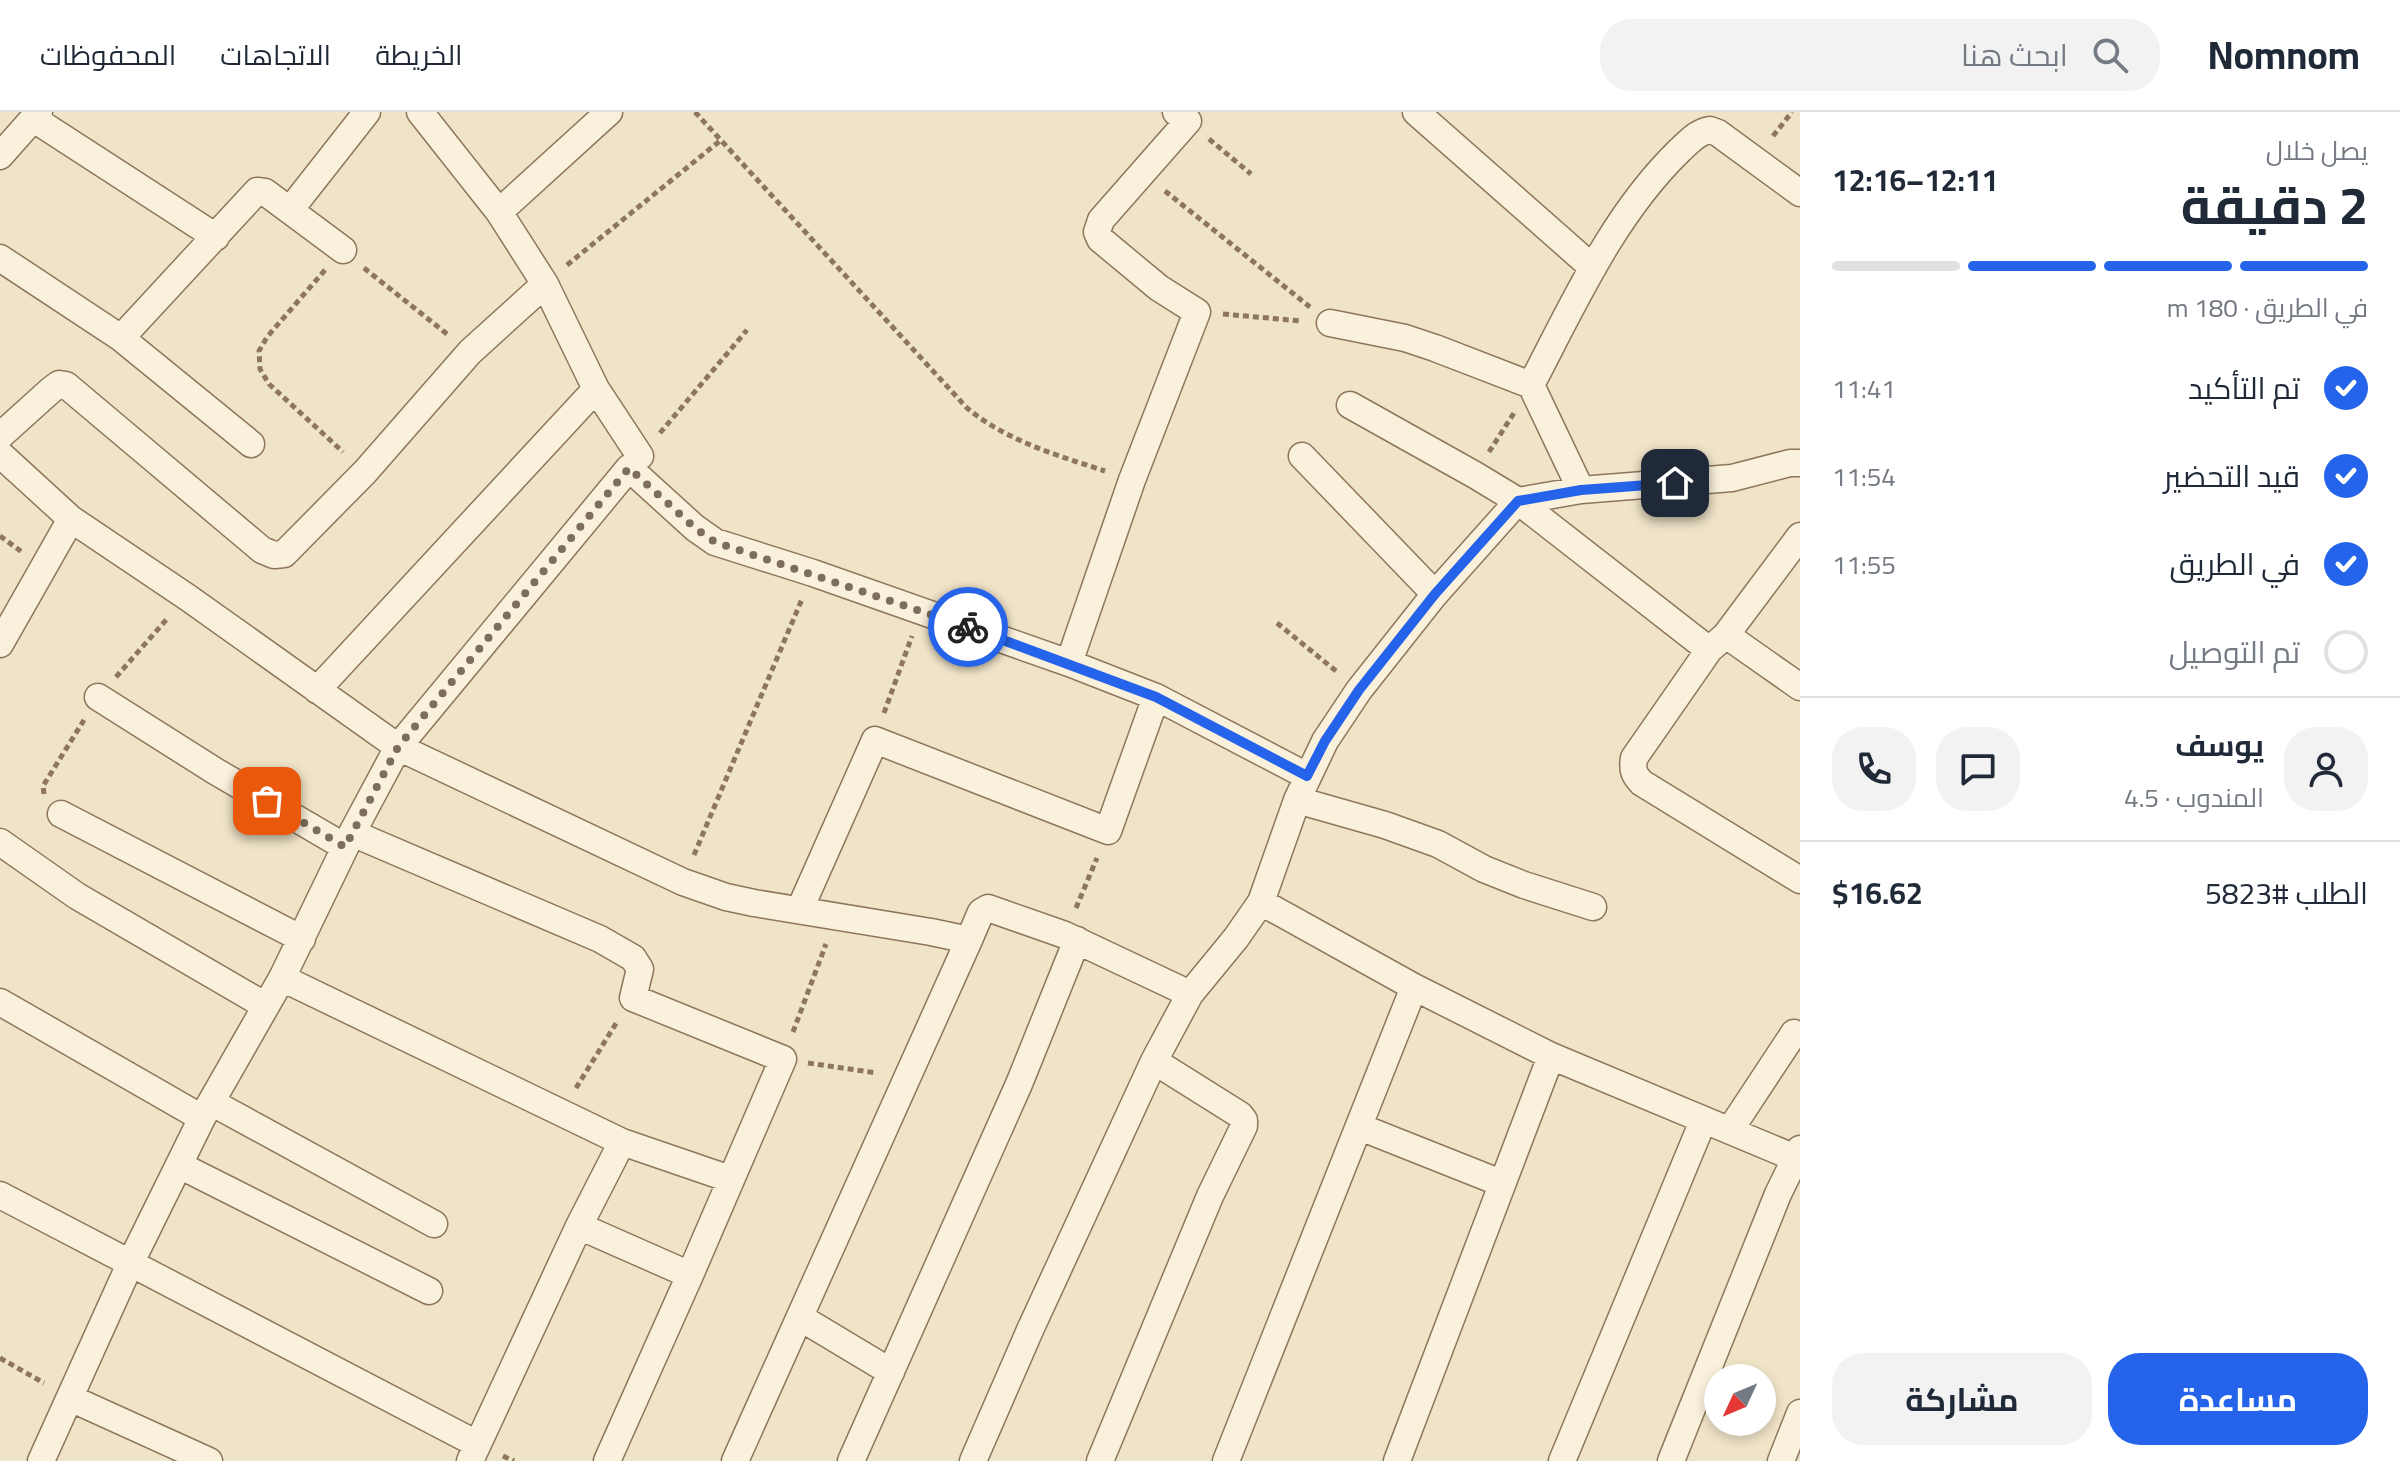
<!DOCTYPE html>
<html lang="ar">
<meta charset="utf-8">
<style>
:root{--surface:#fff;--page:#f2f2f3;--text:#1f2937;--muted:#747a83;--line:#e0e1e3;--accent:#2563eb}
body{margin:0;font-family:Georgia,Cairo,serif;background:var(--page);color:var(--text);direction:rtl;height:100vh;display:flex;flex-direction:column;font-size:30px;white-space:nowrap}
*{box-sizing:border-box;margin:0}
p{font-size:26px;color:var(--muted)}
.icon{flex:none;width:44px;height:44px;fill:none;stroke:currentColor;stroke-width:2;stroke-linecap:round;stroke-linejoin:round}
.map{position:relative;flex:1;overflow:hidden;direction:ltr}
.sheet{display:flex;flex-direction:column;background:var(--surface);width:600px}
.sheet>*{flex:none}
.needle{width:52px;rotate:226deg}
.fabs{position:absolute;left:1704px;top:1252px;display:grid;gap:16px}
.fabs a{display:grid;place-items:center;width:72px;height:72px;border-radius:50%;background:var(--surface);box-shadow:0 4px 12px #0003;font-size:40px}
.pin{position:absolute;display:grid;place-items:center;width:68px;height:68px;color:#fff;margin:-34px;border-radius:16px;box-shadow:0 4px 12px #0006}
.courier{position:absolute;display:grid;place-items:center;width:80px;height:80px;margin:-40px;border:6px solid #2563eb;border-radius:50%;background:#fff;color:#222;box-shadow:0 2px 10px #0007}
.headline em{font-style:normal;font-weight:700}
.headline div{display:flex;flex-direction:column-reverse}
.headline{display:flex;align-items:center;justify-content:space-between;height:136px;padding:0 32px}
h1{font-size:52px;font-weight:700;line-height:60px}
.bar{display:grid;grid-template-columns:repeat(4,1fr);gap:12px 8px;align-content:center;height:96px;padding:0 32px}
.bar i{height:10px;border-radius:6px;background:var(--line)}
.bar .on{background:var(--accent)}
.bar p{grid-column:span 4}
.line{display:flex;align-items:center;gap:20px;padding:0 32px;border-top:2px solid var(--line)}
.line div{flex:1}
.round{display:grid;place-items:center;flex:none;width:84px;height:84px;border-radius:32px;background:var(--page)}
ol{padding:0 32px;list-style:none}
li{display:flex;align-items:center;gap:24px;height:88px}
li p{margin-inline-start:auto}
li .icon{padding:8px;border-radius:50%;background:var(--accent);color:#fff;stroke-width:4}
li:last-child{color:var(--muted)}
li i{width:44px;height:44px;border:4px solid var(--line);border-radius:50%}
.cta{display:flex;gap:16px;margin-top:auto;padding:16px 32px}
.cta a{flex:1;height:92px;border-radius:32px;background:var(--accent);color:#fff;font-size:32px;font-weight:700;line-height:92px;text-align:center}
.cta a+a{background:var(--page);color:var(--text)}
header{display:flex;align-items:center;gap:48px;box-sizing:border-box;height:112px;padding:0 40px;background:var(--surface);border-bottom:2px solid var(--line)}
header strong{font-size:38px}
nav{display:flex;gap:44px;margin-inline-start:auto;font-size:28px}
.search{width:560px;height:72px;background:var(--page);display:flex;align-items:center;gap:20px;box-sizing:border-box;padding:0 28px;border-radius:32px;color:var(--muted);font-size:30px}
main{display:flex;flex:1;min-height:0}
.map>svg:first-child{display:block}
</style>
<header>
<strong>Nomnom</strong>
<div class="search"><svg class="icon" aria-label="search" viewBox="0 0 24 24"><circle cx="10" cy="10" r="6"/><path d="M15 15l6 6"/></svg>ابحث هنا</div>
<nav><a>الخريطة</a><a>الاتجاهات</a><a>المحفوظات</a></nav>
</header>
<main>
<section class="sheet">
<div class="headline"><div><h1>2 دقيقة</h1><p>يصل خلال</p></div><em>12:11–12:16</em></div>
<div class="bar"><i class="on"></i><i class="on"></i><i class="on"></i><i></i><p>في الطريق · 180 m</p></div>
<ol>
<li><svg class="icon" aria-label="check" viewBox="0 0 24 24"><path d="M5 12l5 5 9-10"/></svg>تم التأكيد<p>11:41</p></li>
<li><svg class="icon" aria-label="check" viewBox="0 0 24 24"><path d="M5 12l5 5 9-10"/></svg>قيد التحضير<p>11:54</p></li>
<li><svg class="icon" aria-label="check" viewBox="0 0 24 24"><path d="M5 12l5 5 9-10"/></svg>في الطريق<p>11:55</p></li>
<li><i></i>تم التوصيل</li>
</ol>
<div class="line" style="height:144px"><a class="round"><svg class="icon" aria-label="person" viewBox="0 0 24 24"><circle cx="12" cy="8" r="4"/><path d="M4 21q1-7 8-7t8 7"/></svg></a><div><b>يوسف</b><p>المندوب · 4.5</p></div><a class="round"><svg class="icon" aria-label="chat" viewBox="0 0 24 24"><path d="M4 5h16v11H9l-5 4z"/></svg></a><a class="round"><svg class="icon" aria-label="phone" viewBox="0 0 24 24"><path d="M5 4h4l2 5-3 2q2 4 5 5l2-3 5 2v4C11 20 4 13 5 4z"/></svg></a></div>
<div class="line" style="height:104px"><div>الطلب #5823</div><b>$16.62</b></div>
<div class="cta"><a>مساعدة</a><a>مشاركة</a></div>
</section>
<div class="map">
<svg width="1800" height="1349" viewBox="0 0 1800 1349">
<rect width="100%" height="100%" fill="#f0e4c8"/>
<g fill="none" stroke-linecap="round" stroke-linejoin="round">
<defs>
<path id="street" d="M420 0 499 100 545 172 596 277 640 344
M1416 0 1593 156
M34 7 216 125
M0 44 39 0
M290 98 367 0
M499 100 609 0
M0 146 121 226 251 332
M1330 211 1405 226 1435 236 1531 273 1581 378
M121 226 257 79 265 80 343 138
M1531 273C1574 191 1613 103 1680 38 1689 30 1697 20 1710 18L1718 21 1800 81
M1350 293 1475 363 1518 389 1709 538
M0 324 51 278 59 272 66 273 262 438 274 443 284 442 365 360 470 240 545 172
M0 342 71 407 187 485 398 635 683 770 726 785 754 791 931 820 969 828 735 1349
M1302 344 1435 482
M1800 424 1726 523 1709 538 1634 646C1632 658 1634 663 1642 671L1800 768
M1726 523 1800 575
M0 532 71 407
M1069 551 1132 368 1197 200 1159 176 1100 127 1097 120 1101 108 1188 9 1176 0
M317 578 596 277
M98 585 215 659 345 735
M1297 688 1385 713 1438 732 1484 757 1524 773 1593 795
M61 702 302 827
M352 721 600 827 633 846 640 857 633 886 783 947 690 1163 607 1349
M0 730 77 784 266 894
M1261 790 1414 875 1551 944 1800 1048
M800 797 875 628 1108 719 1156 585
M969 828 981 800 988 796 1065 823 1190 882
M282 866 622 1030 730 1067
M0 890 202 1006
M211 990 434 1112
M1360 1015 1501 1071
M1730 1018 1794 921
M622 1030 579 1114 690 1163
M179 1053 429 1179
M0 1083 477 1332
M801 1206 891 1260
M70 1286 209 1349
M41 1349 130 1152 202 1006 282 866 352 721 398 635 629 356 695 416 715 430 813 461 1069 551 1156 585 1307 664
M470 1349 579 1114
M851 1349 1019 972 1077 828
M973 1349 1030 1218 1154 949 1190 882 1236 826 1261 790 1297 688 1325 629 1359 578 1435 482 1518 389 1581 378 1732 366 1790 351H1800
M1100 1349 1210 1084 1244 1014V1008L1240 1003 1154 949
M1226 1349 1414 875
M1397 1349 1551 944
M1562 1349 1703 1009
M1671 1349 1778 1082 1800 1037
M1781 1349 1800 1301"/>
</defs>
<use href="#street" stroke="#8d765c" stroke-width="29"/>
<path stroke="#8d765c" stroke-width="5" stroke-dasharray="6 4" stroke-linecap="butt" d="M695 0 967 296C1007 329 1056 343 1105 359
M1773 24 1792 0
M1209 27 1251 62
M1165 79 1310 195
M567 153 721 28
M364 156 447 222
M325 158 267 225 259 239 260 257 269 272 343 340
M1223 202 1301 209
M660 321 747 218
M1489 340 1514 301
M0 424 22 440
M1277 511 1336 559
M116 565 167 507
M884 601 912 524
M44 682 43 674 84 608
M694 743 802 487
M1076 796 1097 746
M793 920 826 832
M808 951 877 961
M576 976 617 910
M0 1246 44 1271
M503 1344 514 1349"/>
<use href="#street" stroke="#faf1dc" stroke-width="26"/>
</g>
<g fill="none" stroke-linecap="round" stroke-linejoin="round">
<path stroke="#7c6e5b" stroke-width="8" stroke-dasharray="0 14.4" d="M267 689 345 735 398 635 629 356 695 416 715 430 968 515"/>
<path stroke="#2563eb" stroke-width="10" d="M968 515 1156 585 1307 664 1325 629 1359 578 1435 482 1518 389 1581 378 1675 371"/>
</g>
</svg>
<div class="fabs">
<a><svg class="needle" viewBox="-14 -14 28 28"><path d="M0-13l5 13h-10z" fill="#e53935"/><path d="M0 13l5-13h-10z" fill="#747a83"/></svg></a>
</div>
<div class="pin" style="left:267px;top:689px;background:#ea580c"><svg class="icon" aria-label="bag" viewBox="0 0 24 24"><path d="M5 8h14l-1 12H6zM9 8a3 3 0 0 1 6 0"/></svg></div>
<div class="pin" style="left:1675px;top:371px;background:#1f2937"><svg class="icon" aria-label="home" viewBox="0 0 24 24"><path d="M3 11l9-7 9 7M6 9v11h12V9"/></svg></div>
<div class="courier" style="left:968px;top:515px"><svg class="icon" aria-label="bike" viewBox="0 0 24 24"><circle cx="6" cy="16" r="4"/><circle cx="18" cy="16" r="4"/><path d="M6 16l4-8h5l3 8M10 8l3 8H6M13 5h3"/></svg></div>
</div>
</main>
